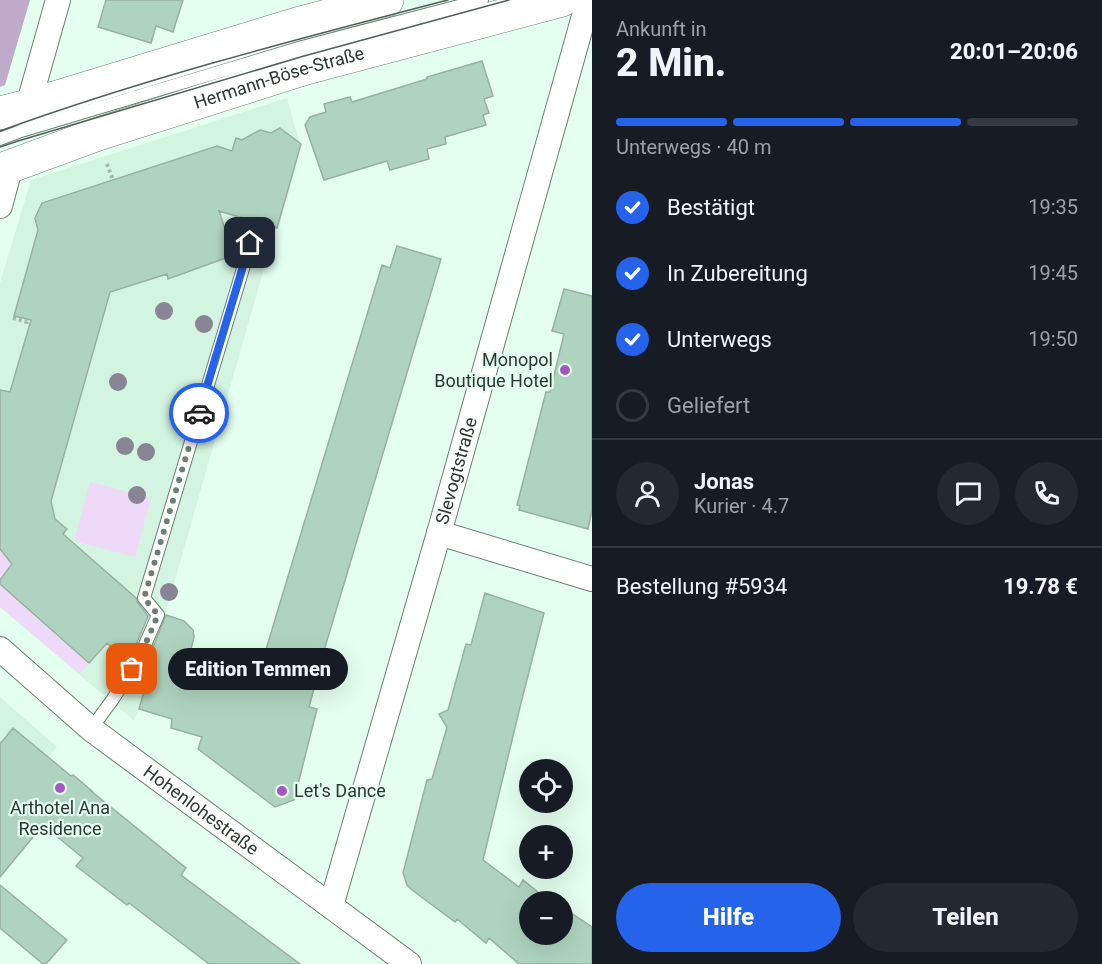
<!DOCTYPE html>
<html lang="de">
<meta charset="utf-8">
<style>
:root{--surface:#171b24;--page:#242831;--text:#f1f3f6;--muted:#9ea1a6;--line:#363941;--accent:#2563eb}
body{margin:0;font-family:Roboto,sans-serif;background:var(--page);color:var(--text);height:100vh;display:flex;flex-direction:column;font-size:22px;white-space:nowrap}
*{box-sizing:border-box;margin:0}
p{font-size:20px;color:var(--muted)}
.icon{flex:none;width:33px;height:33px;fill:none;stroke:currentColor;stroke-width:2;stroke-linecap:round;stroke-linejoin:round}
.map{position:relative;flex:1;overflow:hidden}
.details{display:flex;flex-direction:column;background:var(--surface);width:510px}
.details>*{flex:none}
.tools{position:absolute;left:519px;top:759px;display:grid;gap:12px}
.tools a{display:grid;place-items:center;width:54px;height:54px;border-radius:50%;background:var(--surface);box-shadow:0 6px 24px #0002;font-size:30px}
.pin{position:absolute;display:grid;place-items:center;width:51px;height:51px;color:#fff;margin:-26px;border-radius:12px;box-shadow:0 3px 9px #0006}
.courier{position:absolute;display:grid;place-items:center;width:60px;height:60px;margin:-30px;border:4px solid #2563eb;border-radius:50%;background:#fff;color:#222;box-shadow:0 2px 8px #0007}
.bubble{position:absolute;height:42px;border-radius:21px;background:var(--surface);box-shadow:0 6px 24px #0002;font-size:20px;font-weight:800;line-height:42px;text-align:center}
.headline em{font-style:normal;font-weight:800}
.headline div{display:flex;flex-direction:column-reverse}
.headline{display:flex;align-items:center;justify-content:space-between;height:102px;padding:0 24px}
h1{font-size:39px;font-weight:800;line-height:45px}
.bar{display:grid;grid-template-columns:repeat(4,1fr);gap:9px 6px;align-content:center;height:72px;padding:0 24px}
.bar i{height:8px;border-radius:4px;background:var(--line)}
.bar .on{background:var(--accent)}
.bar p{grid-column:span 4}
.line{display:flex;align-items:center;gap:15px;padding:0 24px;border-top:2px solid var(--line)}
.line div{flex:1}
.round{display:grid;place-items:center;flex:none;width:63px;height:63px;border-radius:32px;background:var(--page)}
ol{padding:0 24px;list-style:none}
li{display:flex;align-items:center;gap:18px;height:66px}
li p{margin-inline-start:auto}
li .icon{padding:6px;border-radius:50%;background:var(--accent);color:#fff;stroke-width:4}
li:last-child{color:var(--muted)}
li i{width:33px;height:33px;border:3px solid var(--line);border-radius:50%}
.button{display:flex;gap:12px;margin-top:auto;padding:12px 24px}
.button a{flex:1;height:69px;border-radius:36px;background:var(--accent);color:#fff;font-size:24px;font-weight:800;line-height:69px;text-align:center}
.button a+a{background:var(--page);color:var(--text)}
main{display:flex;flex:1;min-height:0}
.map>svg:first-child{display:block}
</style>
<main>
<div class="map">
<svg width="592" height="964" viewBox="0 0 592 964">
<rect width="100%" height="100%" fill="#e4ffef"/>
<path fill="#d3f4e0" d="M287 98 299 141 296 167 279 228 275 230 165 615 139 709 134 721 0 607V283L31 180Z
M0 697 57 747 0 813Z"/>
<path fill="#efd9f9" d="M90 482 151 498 135 557 74 541Z
M0 548 13 564 0 580Z
M0 584 89 663 80 674 0 607Z"/>
<path fill="#c0aaca" d="M0 0H30L5 85 0 87Z"/>
<path fill="#aed4bf" stroke="#98b0a2" stroke-width="1.5" d="M106 0H183L173 32 156 26 151 43 98 27Z
M482 61 493 96 484 99 489 113 483 115 486 125 445 137 446 144 427 149 429 159 390 170 387 161 324 180 305 125 310 117 326 112 324 104 350 97 352 102 427 79V77Z
M280 128 301 144 277 228 219 211 234 255 168 279 167 274 110 292 51 501 55 519 67 529 63 534 136 598 138 603 148 616 134 650 127 661 107 643 89 663 0 584V580L12 564 0 549V390L10 392 31 320 14 316 38 230 35 218 42 203 217 146 232 151 236 138 242 140 260 130 271 133Z
M397 246 441 259 326 644 309 707 317 709 294 800 275 807 198 749 202 737 171 728 172 719 139 709 147 680 139 673 149 657 166 615 184 621 193 630 194 637 189 657 258 676 382 265 390 268Z
M564 289 592 296V510L588 529 519 510 520 506 517 505 546 392H550L564 334 552 331Z
M485 593 544 613 521 703 483 860 519 887 523 880 550 902H530V934H562V911L569 916 571 913 592 927V964H519L489 938 486 943 457 919 455 922 412 890 407 885 403 873 427 780 432 779 447 727 439 714 448 710 466 644 471 645Z
M13 728 71 776 73 775 92 791H91L186 868 181 875 300 964H209L129 903 127 905 76 866 83 858 43 825 0 877V744Z
M0 885 67 940 46 964H43L0 928Z"/>
<g fill="none" stroke-linecap="round" stroke-linejoin="round">
<defs>
<path id="lane" d="M0 139 21 131 302 47 482 0
M91 729 113 699 141 654 158 615 144 598 251 242"/>
<g id="street">
<path d="M28 106 58 0"/>
<path d="M0 206 11 165"/>
<path d="M439 533 592 579"/>
<path id="s1" d="M0 649 91 729 409 964"/>
<path id="s2" d="M331 906 439 533 586 9 584 0"/>
</g>
<g id="secondary">
<path d="M0 113 28 106 297 24 387 0"/>
<path id="s3" d="M0 170 98 134 306 68 562 0"/>
</g>
</defs>
<use href="#lane" stroke="#698073" stroke-width="14"/>
<use href="#street" stroke="#698073" stroke-width="26"/>
<use href="#secondary" stroke="#698073" stroke-width="34"/>
<path stroke="#a4b9ad" stroke-width="4" stroke-dasharray="3 3" stroke-linecap="butt" d="M107 164 113 180
M13 318 27 322 28 320"/>
<use href="#lane" stroke="#fff" stroke-width="12"/>
<use href="#street" stroke="#fff" stroke-width="24"/>
<use href="#secondary" stroke="#fff" stroke-width="33"/>
<path stroke="#515f57" stroke-width="1.5" d="M0 131C146 78 298 39 448 0
M0 147 18 141 304 56 509 0"/>
</g>
<g fill="#898595">
<circle cx="164" cy="311" r="9"/>
<circle cx="204" cy="324" r="9"/>
<circle cx="118" cy="382" r="9"/>
<circle cx="125" cy="446" r="9"/>
<circle cx="146" cy="452" r="9"/>
<circle cx="137" cy="495" r="9"/>
<circle cx="169" cy="592" r="9"/>
</g>
<g fill="none" stroke-linecap="round" stroke-linejoin="round">
<path stroke="#6d7e74" stroke-width="6" stroke-dasharray="0 10.8" d="M132 669 141 654 158 615 144 598 199 413"/>
<path stroke="#2563eb" stroke-width="8" d="M199 413 250 243"/>
</g>
<g fill="#a655c5" stroke="#e4ffef" stroke-width="2">
<circle cx="565" cy="370" r="6"/>
<circle cx="60" cy="788" r="6"/>
<circle cx="282" cy="791" r="6"/>
</g>
<g text-anchor="middle" stroke-width="4.5" stroke-linejoin="round" paint-order="stroke">
<g font-size="18" fill="#2d3832" stroke="#e4ffef">
<text dy="6" stroke="none"><textPath href="#s3" startOffset="294">Hermann-Böse-Straße</textPath></text>
<text dy="6" stroke="none"><textPath href="#s2" startOffset="453">Slevogtstraße</textPath></text>
<text dy="6" stroke="none"><textPath href="#s1" startOffset="258">Hohenlohestraße</textPath></text>
</g>
<g font-size="18" fill="#2d3832" stroke="#e4ffef" text-anchor="end">
<text x="553" y="366">Monopol<tspan x="553" dy="21">Boutique Hotel</tspan></text>
<text x="294" y="797" text-anchor="start">Let's Dance</text>
<text x="60" y="814" text-anchor="middle">Arthotel Ana<tspan x="60" dy="21">Residence</tspan></text>
</g>
</g>
</svg>
<div class="tools">
<a><svg class="icon" aria-label="locate" viewBox="0 0 24 24"><circle cx="12" cy="12" r="6"/><path d="M12 2v4M12 18v4M2 12h4M18 12h4"/></svg></a>
<a>+</a>
<a>−</a>
</div>
<div class="pin" style="left:132px;top:669px;background:#ea580c"><svg class="icon" aria-label="bag" viewBox="0 0 24 24"><path d="M5 8h14l-1 12H6zM9 8a3 3 0 0 1 6 0"/></svg></div>
<div class="pin" style="left:250px;top:243px;background:#1f2937"><svg class="icon" aria-label="home" viewBox="0 0 24 24"><path d="M3 11l9-7 9 7M6 9v11h12V9"/></svg></div>
<div class="courier" style="left:199px;top:413px"><svg class="icon" aria-label="car" viewBox="0 0 24 24"><path d="M5 17H2v-5l4-1 3-4h7l3 4 3 1v5h-3M9 17h6M6 11h13"/><circle cx="7" cy="17" r="2"/><circle cx="17" cy="17" r="2"/></svg></div>
<div class="bubble" style="left:168px;top:648px;width:180px">Edition Temmen</div>
</div>
<section class="details">
<div class="headline"><div><h1>2 Min.</h1><p>Ankunft in</p></div><em>20:01–20:06</em></div>
<div class="bar"><i class="on"></i><i class="on"></i><i class="on"></i><i></i><p>Unterwegs · 40 m</p></div>
<ol>
<li><svg class="icon" aria-label="check" viewBox="0 0 24 24"><path d="M5 12l5 5 9-10"/></svg>Bestätigt<p>19:35</p></li>
<li><svg class="icon" aria-label="check" viewBox="0 0 24 24"><path d="M5 12l5 5 9-10"/></svg>In Zubereitung<p>19:45</p></li>
<li><svg class="icon" aria-label="check" viewBox="0 0 24 24"><path d="M5 12l5 5 9-10"/></svg>Unterwegs<p>19:50</p></li>
<li><i></i>Geliefert</li>
</ol>
<div class="line" style="height:108px"><a class="round"><svg class="icon" aria-label="person" viewBox="0 0 24 24"><circle cx="12" cy="8" r="4"/><path d="M4 21q1-7 8-7t8 7"/></svg></a><div><b>Jonas</b><p>Kurier · 4.7</p></div><a class="round"><svg class="icon" aria-label="chat" viewBox="0 0 24 24"><path d="M4 5h16v11H9l-5 4z"/></svg></a><a class="round"><svg class="icon" aria-label="phone" viewBox="0 0 24 24"><path d="M5 4h4l2 5-3 2q2 4 5 5l2-3 5 2v4C11 20 4 13 5 4z"/></svg></a></div>
<div class="line" style="height:78px"><div>Bestellung #5934</div><b>19.78 €</b></div>
<div class="button"><a>Hilfe</a><a>Teilen</a></div>
</section>
</main>
